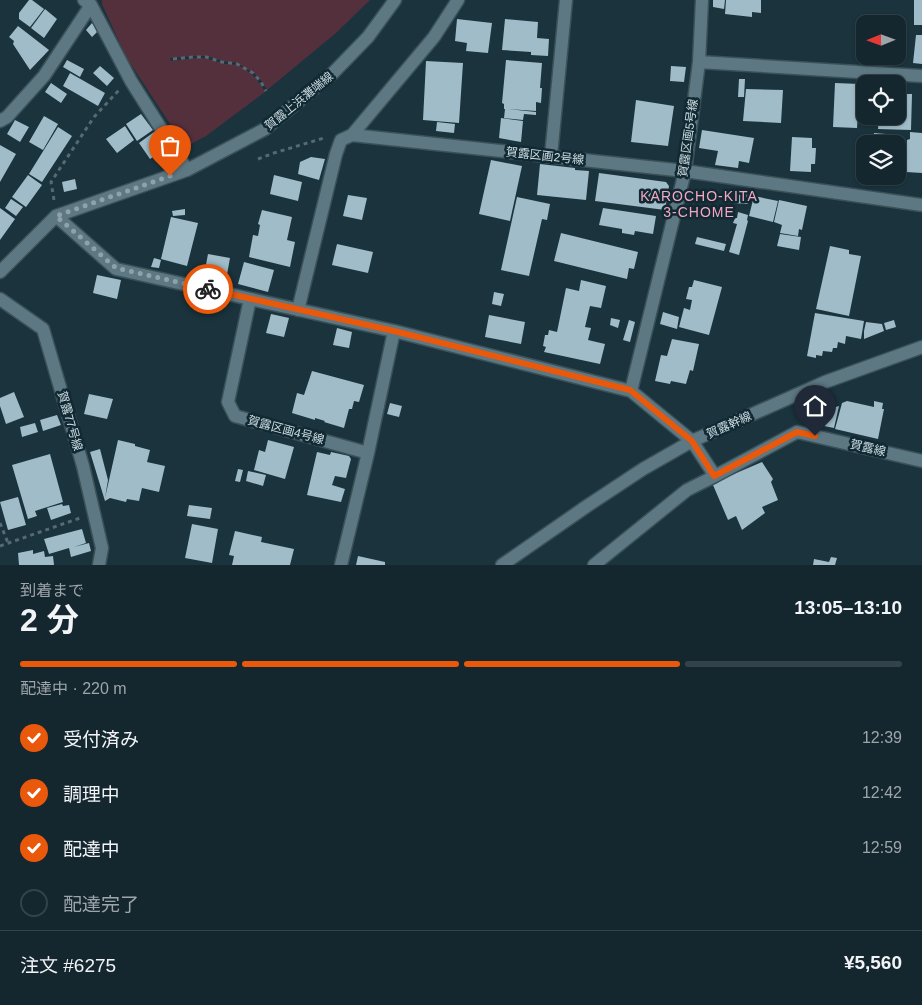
<!DOCTYPE html>
<html lang="ja">
<meta charset="utf-8">
<style>
:root{--surface:#14262e;--page:#1d2e36;--text:#f1f3f6;--muted:#9da5aa;--line:#33434a;--accent:#ea580c}
body{margin:0;font-family:Helvetica,"Noto Sans JP",sans-serif;background:var(--page);color:var(--text);height:100vh;display:flex;flex-direction:column;font-size:19px;white-space:nowrap}
*{box-sizing:border-box;margin:0}
p{font-size:16px;color:var(--muted)}
.icon{flex:none;width:28px;height:28px;fill:none;stroke:currentColor;stroke-width:2;stroke-linecap:round;stroke-linejoin:round}
.map{position:relative;height:565px;overflow:hidden}
.drawer{display:flex;flex-direction:column;background:var(--surface);flex:1}
.drawer>*{flex:none}
.needle{width:32px;rotate:269deg}
.tools{position:absolute;left:856px;top:15px;display:grid;gap:10px}
.tools a{display:grid;place-items:center;width:50px;height:50px;border-radius:10px;background:var(--surface);box-shadow:0 1px 4px #0004,0 0 0 1px var(--line);font-size:25px}
.pin{position:absolute;display:grid;place-items:center;width:42px;height:42px;color:#fff;margin:-51px -21px;border-radius:50% 50% 50% 0;rotate:-45deg;box-shadow:0 0 5px #0007}
.pin .icon{rotate:45deg}
.courier{position:absolute;display:grid;place-items:center;width:50px;height:50px;margin:-25px;border:4px solid #ea580c;border-radius:50%;background:#fff;color:#222;box-shadow:0 1px 6px #0007}
.overview em{font-style:normal;font-weight:700}
.overview div{display:flex;flex-direction:column-reverse}
.overview{display:flex;align-items:center;justify-content:space-between;height:85px;padding:0 20px}
h1{font-size:32px;font-weight:700;line-height:38px}
.bar{display:grid;grid-template-columns:repeat(4,1fr);gap:8px 5px;align-content:center;height:60px;padding:0 20px}
.bar i{height:6px;border-radius:4px;background:var(--line)}
.bar .selected{background:var(--accent)}
.bar p{grid-column:span 4}
.line{display:flex;align-items:center;gap:12px;padding:0 20px;border-top:1px solid var(--line)}
.line div{flex:1}
ol{padding:0 20px;list-style:none}
li{display:flex;align-items:center;gap:15px;height:55px}
li p{margin-inline-start:auto}
li .icon{padding:5px;border-radius:50%;background:var(--accent);color:#fff;stroke-width:4}
li:last-child{color:var(--muted)}
li i{width:28px;height:28px;border:2px solid var(--line);border-radius:50%}
.map>svg:first-child{display:block}
</style>
<div class="map">
<svg width="922" height="565" viewBox="0 0 922 565">
<rect width="100%" height="100%" fill="#1a333d"/>
<path fill="#54303d" d="M102 0H370L336 33 267 90 262 81 254 73 237 63 223 61 207 56H196L170 58 171 61C181 60 192 58 202 58 210 59 218 62 225 64 229 64 234 64 237 65 250 70 259 81 265 92L206 136 189 145 176 133 126 57 102 4Z"/>
<path fill="#9fbcc8" d="M29 0H32L44 9 30 27 19 19V13Z
M713 0H725L724 9 713 7Z
M726 0H761V13L752 12V17L725 14Z
M914 0H922V25H914Z
M45 9 57 19 44 38 31 28Z
M457 19 492 23 488 53 466 51 467 43 455 41Z
M505 19 538 22 537 38 549 39 548 56 531 55V52L502 50Z
M92 23 96 27 97 32 92 37 86 30Z
M18 26 49 50 30 70 13 44 14 41 9 37Z
M916 35H922V64L913 63Z
M67 60 84 69 80 77 63 67Z
M506 60 542 63 540 88H542L541 103 536 102V111L508 109 536 112V115L524 114 523 120 504 118 505 109H504V104L502 103Z
M426 61 463 63 459 123 423 120Z
M100 66 114 78 107 86 93 73Z
M671 66 686 67 684 82 670 81Z
M70 73 105 93 98 106 63 86Z
M739 79H745L744 97H738Z
M51 83 67 94 61 103 45 92Z
M835 83 860 84 857 128 833 127Z
M898 86H904L903 94H912L911 130 878 129 879 116H898Z
M746 89 783 90 781 123 743 121Z
M636 100 674 106 668 146 631 142Z
M141 114 153 130 137 141 126 124Z
M44 116 58 124 43 150 29 142Z
M501 118 523 121 521 142 499 138Z
M15 120 29 127 20 142 7 134Z
M437 122 455 124 454 133 436 131Z
M125 126 134 140 117 153 106 139Z
M58 127 72 136 42 182 29 174Z
M702 130 754 138 749 163 739 161 738 168 715 165 718 151 699 148Z
M154 132 165 149 150 159 139 143Z
M910 132 922 133V173L906 172 907 140 910 139Z
M874 133 898 135 897 144H873Z
M792 137 812 138V148H816L815 164H811V172L790 171Z
M0 145 16 154 0 182Z
M311 157 325 159 319 180 298 174 300 162Z
M491 160 522 166 510 221 479 214Z
M540 164 575 168V170L589 171 586 200 537 195Z
M599 173 666 182 669 186 665 210 595 201Z
M28 175 42 185 26 207 12 197Z
M274 175 302 182 298 201 270 194Z
M75 179 77 189 64 192 62 182Z
M734 190 750 192 748 204 732 203Z
M348 195 367 198 362 220 343 216Z
M754 196 778 201 773 222 749 216Z
M517 197 550 204 547 220 542 219 529 276 501 270Z
M11 199 23 207 16 216 5 208Z
M779 200 807 206 802 230 799 229 798 236 780 233 782 225 774 222Z
M0 208 15 219 0 240Z
M603 208 656 216 653 234 635 231 634 235 622 233V229L599 225Z
M185 209V215L173 216 172 211Z
M262 210 292 217 287 240 295 242 290 267 249 257 253 235 258 236 260 225 258 224Z
M738 212 748 215 747 220 748 221 739 255 729 252 737 224 733 223 735 218H737Z
M171 217 198 223 187 266 161 259Z
M561 233 638 252 634 269 629 268 627 279 554 261Z
M780 234 801 237 799 250 777 246Z
M697 237 726 244 724 251 695 244Z
M337 244 373 252 368 273 332 265Z
M830 246 849 250V254L861 256 849 316 816 309Z
M208 254 230 258 226 280 204 275Z
M154 258 161 260 159 268 151 267Z
M244 262 274 270 268 292 238 284Z
M97 275 121 280 117 299 93 293Z
M581 280 606 286 601 308 590 306 585 327 591 328 588 340 605 344 600 364 544 352 546 347 543 346 545 335H548L549 330 557 332 566 288 579 291Z
M694 280 722 287 709 335 679 327 684 308 690 310 692 300 686 299 689 287H692Z
M494 292 504 294 501 306 492 304Z
M663 312 679 317 677 329 660 324Z
M815 313 864 321 861 339 846 336 845 344 838 342 837 348H833L832 352 823 351 822 356 816 355V358L807 356Z
M271 314 289 318 284 337 266 333Z
M489 315 525 322 521 344 485 337Z
M611 318 620 320 618 328 610 325Z
M629 320 635 322 630 342 623 340Z
M894 320 896 327 886 330 884 323Z
M866 322 882 324 884 331 864 339V331Z
M337 328 352 332 349 348 333 345Z
M672 339 699 344 693 371 690 370 686 384 671 381 670 384 655 381 661 355 667 356Z
M312 371 364 385 359 402 354 401 352 409H349L344 428 324 422 325 421 315 418V420L292 413 297 393 304 395Z
M14 392 24 417 6 424 0 406V398Z
M89 394 113 399 107 419 84 414Z
M847 401 874 407V401L883 403 882 409H884L878 439 835 429 842 403Z
M390 403 402 406 399 417 387 414Z
M839 406 834 428 814 424 816 413Z
M57 415 61 425 43 431 40 420Z
M35 423 38 432 22 437 20 427Z
M118 440 135 444V446L150 450 147 462 165 466 159 492 142 488 139 501 127 499 126 502 110 498 105 501 90 452 100 449 108 480 105 498Z
M268 440 294 447 285 479 254 470 259 450 265 452Z
M317 452 330 455 331 452 349 456 351 459 346 478 335 476 332 485 345 489 341 502 307 495Z
M50 454 63 502 35 511 37 516 28 519 12 465Z
M762 462 773 479 771 482 778 500 762 507 765 513 742 530 736 516 728 520 713 485 720 481V480Z
M238 469 243 470 240 482 235 481Z
M248 471 266 475 263 486 246 481Z
M18 497 26 525 8 530 0 502Z
M62 504 63 506 69 505 71 513 51 520 47 508Z
M189 505 212 508 210 519 187 516Z
M192 524 218 529 212 563 185 558Z
M82 529 86 543 74 547 89 543 91 551 71 557 69 548 49 554 44 539Z
M235 531 262 537 261 542 294 549 290 565H232L234 556 229 555Z
M33 550V554L44 551 45 557 53 556 54 565H19L18 553Z
M358 556 385 562V565H356Z
M831 557 837 558 835 565H813L814 559 829 562Z"/>
<g fill="none" stroke-linecap="round" stroke-linejoin="round">
<defs>
<path id="minor" d="M84 0 91 5 131 81 187 170
M699 62 922 76
M0 121 7 117 44 76 91 5
M352 135 434 37 458 0
M551 156 566 0
M56 216 116 269 394 331 631 391 692 441 715 476 797 432 922 461
M0 272 56 216 187 170 265 129 333 73 368 37 395 0
M0 299 43 329 83 466 102 548 99 565
M250 299 228 402 235 416 368 453
M298 310 336 154 341 140 352 135 685 171 922 205
M631 391 685 171 699 62 702 0
M341 565 368 453 394 331
M502 565 587 506 643 469 692 441 825 382 922 347
M594 565 687 490 715 476"/>
</defs>
<use href="#minor" stroke="#3b5159" stroke-width="15"/>
<path stroke="#556a73" stroke-width="3" stroke-dasharray="4 4" stroke-linecap="butt" d="M173 59 193 57H206L222 62 237 64 253 73 261 82 266 91
M258 159 274 153 324 138
M54 200 51 182 94 117 119 90
M0 523 8 543
M0 546 80 518"/>
<use href="#minor" stroke="#5d7883" stroke-width="12"/>
</g>
<g fill="none" stroke-linecap="round" stroke-linejoin="round">
<path stroke="#8fa2a9" stroke-width="5" stroke-dasharray="0 9" d="M170 176 56 216 116 268 208 289"/>
<path stroke="#ea580c" stroke-width="6" d="M208 289 394 331 630 390 692 441 714 476 797 432 815 436"/>
</g>
<g text-anchor="middle" stroke-width="5" stroke-linejoin="round" paint-order="stroke">
<g font-size="12" fill="#cedde3" stroke="#102933">
<text transform="translate(299 101) rotate(-39)" y="4">賀露上浜灘端線</text>
<text transform="translate(688 138) rotate(-82)" y="4">賀露区画5号線</text>
<text transform="translate(545 156) rotate(6)" y="4">賀露区画2号線</text>
<text transform="translate(70 421) rotate(74)" y="4">賀露77号線</text>
<text transform="translate(729 425) rotate(-24)" y="4">賀露幹線</text>
<text transform="translate(286 430) rotate(15)" y="4">賀露区画4号線</text>
<text transform="translate(868 448) rotate(13)" y="4">賀露線</text>
</g>
<g font-size="14" letter-spacing="1" fill="#f7a7c3" stroke="#102933">
<text x="699" y="201">KAROCHO-KITA<tspan x="699" dy="16">3-CHOME</tspan></text>
</g>
</g>
</svg>
<div class="tools">
<a><svg class="needle" viewBox="-14 -14 28 28"><path d="M0-13l5 13h-10z" fill="#e53935"/><path d="M0 13l5-13h-10z" fill="#9da5aa"/></svg></a>
<a><svg class="icon" aria-label="locate" viewBox="0 0 24 24"><circle cx="12" cy="12" r="6"/><path d="M12 2v4M12 18v4M2 12h4M18 12h4"/></svg></a>
<a><svg class="icon" aria-label="layers" viewBox="0 0 24 24"><path d="M12 4l9 5-9 5-9-5zM3 14l9 5 9-5"/></svg></a>
</div>
<div class="pin" style="left:170px;top:176px;background:#ea580c"><svg class="icon" aria-label="bag" viewBox="0 0 24 24"><path d="M5 8h14l-1 12H6zM9 8a3 3 0 0 1 6 0"/></svg></div>
<div class="pin" style="left:815px;top:436px;background:#1f2937"><svg class="icon" aria-label="home" viewBox="0 0 24 24"><path d="M3 11l9-7 9 7M6 9v11h12V9"/></svg></div>
<div class="courier" style="left:208px;top:289px"><svg class="icon" aria-label="bike" viewBox="0 0 24 24"><circle cx="6" cy="16" r="4"/><circle cx="18" cy="16" r="4"/><path d="M6 16l4-8h5l3 8M10 8l3 8H6M13 5h3"/></svg></div>
</div>
<section class="drawer">
<div class="overview"><div><h1>2 分</h1><p>到着まで</p></div><em>13:05–13:10</em></div>
<div class="bar"><i class="selected"></i><i class="selected"></i><i class="selected"></i><i></i><p>配達中 · 220 m</p></div>
<ol>
<li><svg class="icon" aria-label="check" viewBox="0 0 24 24"><path d="M5 12l5 5 9-10"/></svg>受付済み<p>12:39</p></li>
<li><svg class="icon" aria-label="check" viewBox="0 0 24 24"><path d="M5 12l5 5 9-10"/></svg>調理中<p>12:42</p></li>
<li><svg class="icon" aria-label="check" viewBox="0 0 24 24"><path d="M5 12l5 5 9-10"/></svg>配達中<p>12:59</p></li>
<li><i></i>配達完了</li>
</ol>
<div class="line" style="height:65px"><div>注文 #6275</div><b>¥5,560</b></div>
</section>
